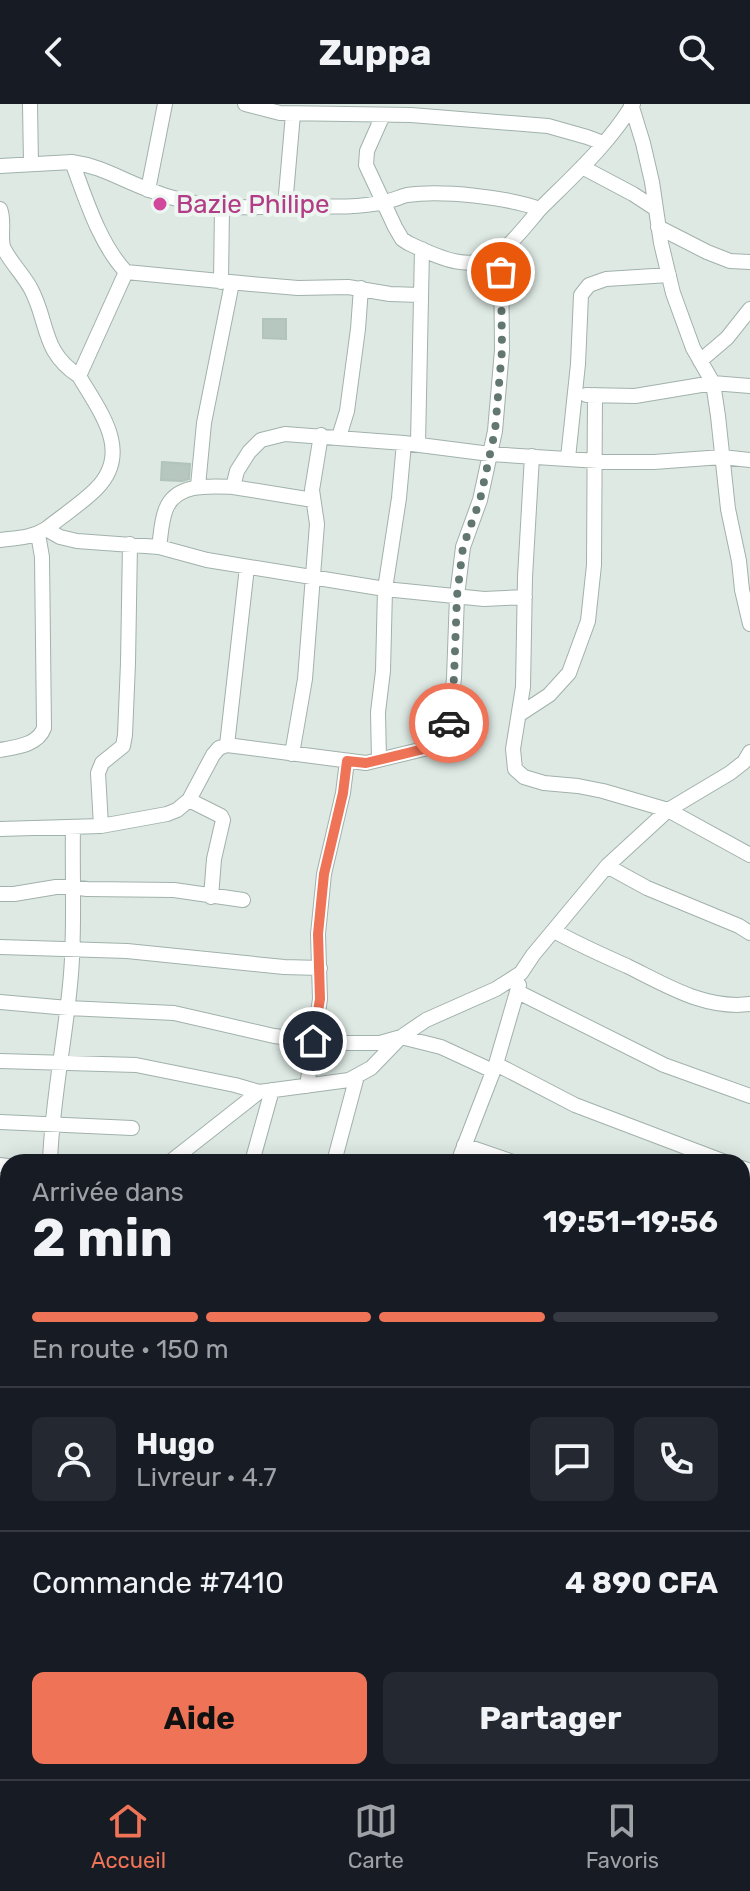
<!DOCTYPE html>
<html lang="fr">
<meta charset="utf-8">
<style>
:root{--surface:#171b24;--page:#242831;--text:#f1f3f6;--muted:#9ea1a6;--line:#363941;--accent:#ef7356}
body{margin:0;font-family:Rubik,sans-serif;background:var(--page);color:var(--text);height:100vh;display:flex;flex-direction:column;font-size:30px;white-space:nowrap}
*{box-sizing:border-box;margin:0}
p{font-size:26px;color:var(--muted)}
.icon{flex:none;width:44px;height:44px;fill:none;stroke:currentColor;stroke-width:2;stroke-linecap:round;stroke-linejoin:round}
.map{position:relative;flex:1;overflow:hidden}
.details{position:absolute;left:0px;top:1050px;width:750px;height:626px;display:flex;flex-direction:column;background:var(--surface);border-radius:24px 24px 0 0;box-shadow:0 4px 20px #0003}
.details>*{flex:none}
.pin{position:absolute;display:grid;place-items:center;width:68px;height:68px;color:#fff;margin:-34px;border:4px solid #fff;border-radius:50%;box-shadow:0 2px 8px #0007}
.courier{position:absolute;display:grid;place-items:center;width:80px;height:80px;margin:-40px;border:6px solid #ef7356;border-radius:50%;background:#fff;color:#222;box-shadow:0 2px 10px #0007}
.head em{font-style:normal;font-weight:700}
.head div{display:flex;flex-direction:column-reverse}
.head{display:flex;align-items:center;justify-content:space-between;height:136px;padding:0 32px}
h1{font-size:52px;font-weight:700;line-height:60px}
.bar{display:grid;grid-template-columns:repeat(4,1fr);gap:12px 8px;align-content:center;height:96px;padding:0 32px}
.bar i{height:10px;border-radius:6px;background:var(--line)}
.bar .selected{background:var(--accent)}
.bar p{grid-column:span 4}
.line{display:flex;align-items:center;gap:20px;padding:0 32px;border-top:2px solid var(--line)}
.line div{flex:1}
.round{display:grid;place-items:center;flex:none;width:84px;height:84px;border-radius:12px;background:var(--page)}
.primary-button{display:flex;gap:16px;margin-top:auto;padding:16px 32px}
.primary-button a{flex:1;height:92px;border-radius:12px;background:var(--accent);color:#111;font-size:32px;font-weight:700;line-height:92px;text-align:center}
.primary-button a+a{background:var(--page);color:var(--text)}
header{display:flex;justify-content:space-between;align-items:center;height:104px;padding:0 32px;background:var(--surface);font-size:36px;font-weight:700}
.menu{display:flex;justify-content:space-around;align-items:center;height:112px;border-top:2px solid var(--line);background:var(--surface);font-size:22px;color:var(--muted)}
.menu a{display:grid;justify-items:center;gap:4px}
.menu .selected{color:var(--accent)}
.map>svg:first-child{display:block}
</style>
<header><svg class="icon" aria-label="back" viewBox="0 0 24 24"><path d="M15 5l-7 7 7 7"/></svg>Zuppa<svg class="icon" aria-label="search" viewBox="0 0 24 24"><circle cx="10" cy="10" r="6"/><path d="M15 15l6 6"/></svg></header>
<div class="map">
<svg width="750" height="1675" viewBox="0 0 750 1675">
<rect width="100%" height="100%" fill="#dee9e4"/>
<path fill="#b6c7bf" stroke="#b1c3ba" stroke-width="2" d="M263 215H286V235L263 234Z
M162 358 190 360 189 375 182 377 161 376Z"/>
<g fill="none" stroke-linecap="round" stroke-linejoin="round">
<defs>
<path id="street" d="M30 0 31 60
M245 0 280 9 411 11 548 22 587 33 603 39
M631 0 643 39 652 78 661 139 673 189 693 244 713 279 718 312 728 405 739 457 742 486 750 520
M383 11 367 47 366 61 395 123 402 135 408 139C437 153 473 171 502 147 516 135 528 119 540 105
M72 58C86 95 99 139 126 168L251 180 298 184 348 183 390 190 420 191
M0 62 72 58C101 62 120 75 147 85 171 95 198 101 224 103 245 104 265 103 285 102 315 102 355 105 384 98 392 97 399 93 407 91 443 86 506 93 540 105 573 72 609 40 633 0
M582 63 633 90 656 105
M148 86 165 0
M285 102 293 10
M0 105C5 117 0 130 3 143 10 158 23 170 31 185 49 219 41 247 79 272
M658 123 707 148 730 157 750 158
M221 178 222 103
M700 257 727 234 750 205
M586 291 635 292 713 279 750 282
M339 333 347 307 358 225 361 184
M418 340 422 145
M532 352 525 473 523 583 513 645 515 665 524 673 544 679 578 682 603 687 668 706 750 751
M568 354 578 260 581 191 589 181 606 175 669 171
M198 382 204 319 232 179
M233 383 313 396
M46 425 60 433 77 437 159 443 207 456 385 485 484 495 525 493
M0 436C16 434 32 434 46 425 62 412 81 400 96 385 133 348 100 308 79 272L126 168
M159 443C161 431 161 417 166 405 176 379 210 382 233 383L237 367 249 348 261 336 285 330 404 339 490 350 614 358H654L722 353 750 356
M520 610 549 591 569 569 588 517 594 461 595 291
M227 641 247 463
M0 646C16 643 38 641 44 624L42 453 38 430
M292 650 305 575 317 420 312 386 321 331
M379 656 378 608 383 567 385 485 399 394 404 339
M189 696 221 712 223 716 214 755 211 793
M101 722 98 669 102 659 123 642 125 631 128 559 130 440
M0 725 101 722 167 710 177 706 189 696 213 651 219 644 227 641 366 659 436 642 446 631 449 621 454 574 457 492 463 443 480 396 495 327 502 246 501 148
M607 762 647 784 739 822 750 829
M0 790H14L56 783H71L87 785 174 786 243 796
M554 827C578 840 602 851 627 862 666 881 705 906 750 900
M0 843 127 847 284 863 320 864
M518 888 664 961 750 992
M0 898 68 904 174 909 274 932 334 939H380L401 933 441 943 493 967
M0 957 136 961 235 981 259 988
M496 960 575 1001 725 1058
M307 982 320 895 318 830 324 770 343 689 347 657
M0 1018 132 1024
M464 1041 513 1058
M50 1058C52 995 66 933 71 870 75 821 72 772 73 723
M170 1058 259 988 349 976 371 964 401 933 426 916 496 885 521 869 533 851 607 762 668 706 730 669 744 658 750 648
M252 1058 272 986
M334 1058 357 972
M458 1058 496 960 519 881
M0 1061 8 1062
M742 1064 750 1067
M742 1144 750 1146
M0 1175 8 1178
M0 1271 8 1274
M742 1273 750 1271
M742 1294 750 1299
M0 1366 8 1368
M742 1371 750 1373
M0 1443 8 1445
M742 1467 750 1466
M0 1511 8 1512
M0 1600 8 1601
M179 1668 195 1675
M548 1668 553 1675
M602 1668 604 1675
M236 1675 239 1668
M463 1675 469 1668"/>
</defs>
<use href="#street" stroke="#a1b1ab" stroke-width="16"/>
<use href="#street" stroke="#fff" stroke-width="14"/>
</g>
<g fill="none" stroke-linecap="round" stroke-linejoin="round">
<path stroke="#627770" stroke-width="8" stroke-dasharray="0 14.4" d="M449 619 454 574 457 492 463 443 480 396 495 327 502 246 501 168"/>
<path stroke="#ef7356" stroke-width="10" d="M313 937 320 895 318 830 324 770 343 689 347 657 366 659 436 642 446 631 449 619"/>
</g>
<circle fill="#d1479c" stroke="#eef6f2" stroke-width="3" cx="160" cy="100" r="8"/>
<g text-anchor="middle" stroke-width="8" stroke-linejoin="round" paint-order="stroke">
<g font-size="26" fill="#b23c85" stroke="#eef6f2" text-anchor="start">
<text x="176" y="109">Bazie Philipe</text>
</g>
</g>
</svg>
<div class="pin" style="left:501px;top:168px;background:#ea580c"><svg class="icon" aria-label="bag" viewBox="0 0 24 24"><path d="M5 8h14l-1 12H6zM9 8a3 3 0 0 1 6 0"/></svg></div>
<div class="pin" style="left:313px;top:937px;background:#1f2937"><svg class="icon" aria-label="home" viewBox="0 0 24 24"><path d="M3 11l9-7 9 7M6 9v11h12V9"/></svg></div>
<div class="courier" style="left:449px;top:619px"><svg class="icon" aria-label="car" viewBox="0 0 24 24"><path d="M5 17H2v-5l4-1 3-4h7l3 4 3 1v5h-3M9 17h6M6 11h13"/><circle cx="7" cy="17" r="2"/><circle cx="17" cy="17" r="2"/></svg></div>
<section class="details">
<div class="head"><div><h1>2 min</h1><p>Arrivée dans</p></div><em>19:51–19:56</em></div>
<div class="bar"><i class="selected"></i><i class="selected"></i><i class="selected"></i><i></i><p>En route · 150 m</p></div>
<div class="line" style="height:144px"><a class="round"><svg class="icon" aria-label="person" viewBox="0 0 24 24"><circle cx="12" cy="8" r="4"/><path d="M4 21q1-7 8-7t8 7"/></svg></a><div><b>Hugo</b><p>Livreur · 4.7</p></div><a class="round"><svg class="icon" aria-label="chat" viewBox="0 0 24 24"><path d="M4 5h16v11H9l-5 4z"/></svg></a><a class="round"><svg class="icon" aria-label="phone" viewBox="0 0 24 24"><path d="M5 4h4l2 5-3 2q2 4 5 5l2-3 5 2v4C11 20 4 13 5 4z"/></svg></a></div>
<div class="line" style="height:104px"><div>Commande #7410</div><b>4 890 CFA</b></div>
<div class="primary-button"><a>Aide</a><a>Partager</a></div>
</section>
</div>
<nav class="menu">
<a class="selected"><svg class="icon" aria-label="home" viewBox="0 0 24 24"><path d="M3 11l9-7 9 7M6 9v11h12V9"/></svg>Accueil</a>
<a><svg class="icon" aria-label="map" viewBox="0 0 24 24"><path d="M3 6l6-2 6 2 6-2v14l-6 2-6-2-6 2zM9 4v14M15 6v14"/></svg>Carte</a>
<a><svg class="icon" aria-label="saved" viewBox="0 0 24 24"><path d="M7 4h10v16l-5-4-5 4z"/></svg>Favoris</a>
</nav>
